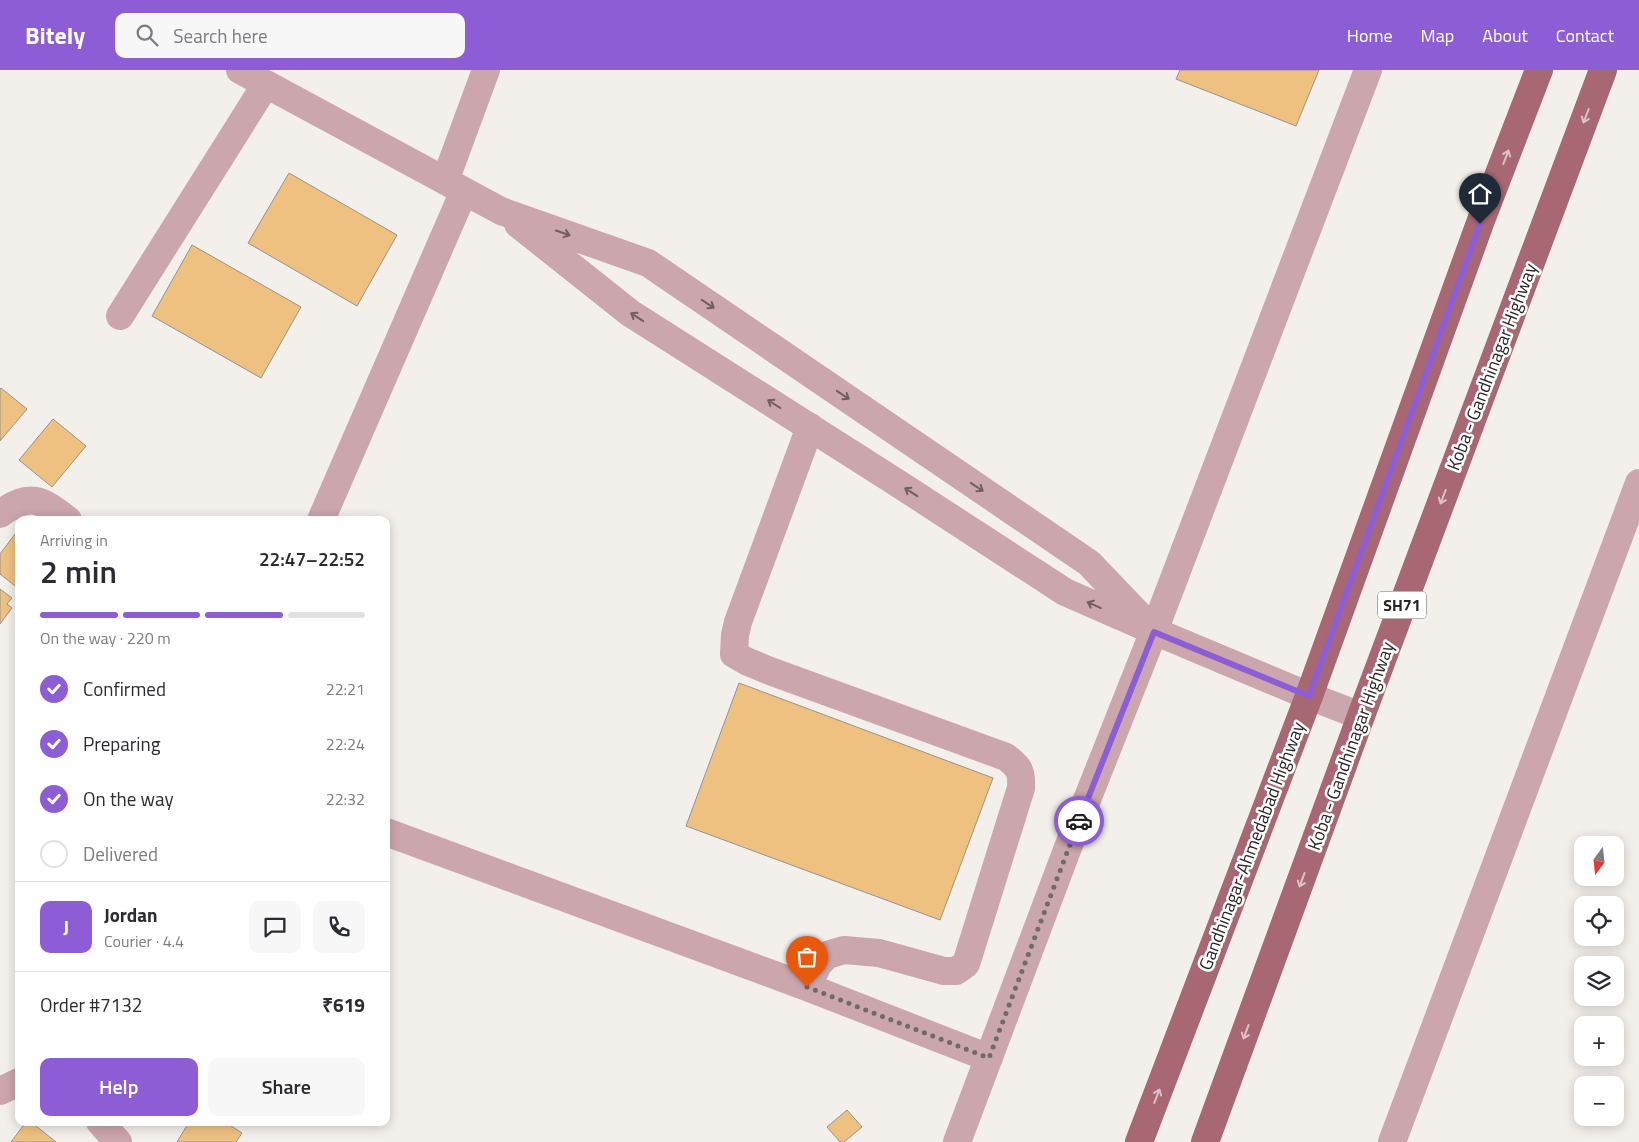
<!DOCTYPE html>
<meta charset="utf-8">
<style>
:root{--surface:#fff;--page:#f7f7f7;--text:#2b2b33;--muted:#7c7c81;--line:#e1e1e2;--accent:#8d5dd6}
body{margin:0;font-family:"Titillium Web",sans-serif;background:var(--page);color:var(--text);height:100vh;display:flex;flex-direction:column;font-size:19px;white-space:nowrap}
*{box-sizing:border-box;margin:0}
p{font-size:16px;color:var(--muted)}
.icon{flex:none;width:28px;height:28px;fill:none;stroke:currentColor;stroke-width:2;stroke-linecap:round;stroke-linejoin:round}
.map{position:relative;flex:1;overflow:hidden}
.sheet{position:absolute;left:15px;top:446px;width:375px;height:610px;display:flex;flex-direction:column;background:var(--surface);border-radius:10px;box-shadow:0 2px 12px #0003}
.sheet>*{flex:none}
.needle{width:32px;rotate:195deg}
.fabs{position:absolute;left:1574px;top:766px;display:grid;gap:10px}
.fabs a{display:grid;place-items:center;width:50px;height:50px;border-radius:10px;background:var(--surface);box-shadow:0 2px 12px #0003;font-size:25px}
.pin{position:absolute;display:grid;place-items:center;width:42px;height:42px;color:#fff;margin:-51px -21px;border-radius:50% 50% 50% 0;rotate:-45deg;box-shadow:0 0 5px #0007}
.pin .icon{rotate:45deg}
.courier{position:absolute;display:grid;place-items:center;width:50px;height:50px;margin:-25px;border:4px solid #8d5dd6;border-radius:50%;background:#fff;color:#222;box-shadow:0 1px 6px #0007}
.head em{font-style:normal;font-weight:600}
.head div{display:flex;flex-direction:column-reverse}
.head{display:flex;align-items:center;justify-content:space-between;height:85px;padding:0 25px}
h1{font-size:32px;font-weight:600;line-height:38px}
.bar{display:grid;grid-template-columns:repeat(4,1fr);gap:8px 5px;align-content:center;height:60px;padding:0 25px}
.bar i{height:6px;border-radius:4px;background:var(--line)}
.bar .active{background:var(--accent)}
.bar p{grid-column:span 4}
.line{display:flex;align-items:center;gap:12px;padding:0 25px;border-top:1px solid var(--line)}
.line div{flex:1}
.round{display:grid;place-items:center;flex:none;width:52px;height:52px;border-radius:10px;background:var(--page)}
ol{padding:0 25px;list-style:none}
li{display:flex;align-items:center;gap:15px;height:55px}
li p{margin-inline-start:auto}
li .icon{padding:5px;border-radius:50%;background:var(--accent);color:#fff;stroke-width:4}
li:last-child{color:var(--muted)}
li i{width:28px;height:28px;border:2px solid var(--line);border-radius:50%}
.action{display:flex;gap:10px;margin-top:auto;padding:10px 25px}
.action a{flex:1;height:58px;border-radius:10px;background:var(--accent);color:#fff;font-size:20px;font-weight:600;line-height:58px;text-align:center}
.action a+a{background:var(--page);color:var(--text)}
header{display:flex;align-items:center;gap:30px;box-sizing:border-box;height:70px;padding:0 25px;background:var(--accent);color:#fff}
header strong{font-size:24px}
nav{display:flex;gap:28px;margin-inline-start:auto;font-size:18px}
.search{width:350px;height:45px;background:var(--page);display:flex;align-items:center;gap:12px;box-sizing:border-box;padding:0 18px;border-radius:10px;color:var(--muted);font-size:19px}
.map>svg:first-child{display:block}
</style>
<header>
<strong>Bitely</strong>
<div class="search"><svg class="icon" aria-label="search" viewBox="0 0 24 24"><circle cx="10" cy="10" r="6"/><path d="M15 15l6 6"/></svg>Search here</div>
<nav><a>Home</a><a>Map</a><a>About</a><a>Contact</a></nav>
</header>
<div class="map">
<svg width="1639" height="1072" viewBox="0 0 1639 1072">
<rect width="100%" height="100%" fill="#f3efeb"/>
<path fill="#efc181" stroke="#96938e" d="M1180 0H1319L1296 56 1176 9Z
M289 103 397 165 357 236 248 173Z
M192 175 301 237 261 308 152 246Z
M1 318 27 339 0 371V319Z
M53 349 86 376 52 417 19 390Z
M15 464 19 467V519L0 504V484Z
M0 519 12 528 7 534 12 538 0 554Z
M739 613 993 708 940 850 686 756Z
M847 1040 862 1057 844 1072H840L827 1057Z
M26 1052H31L56 1072H11Z
M189 1052H225L242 1063 236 1072H177Z"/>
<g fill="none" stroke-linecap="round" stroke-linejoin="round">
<path stroke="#cba6ac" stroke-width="28" d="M240 0 501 141 648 193 1089 493 1154 561
M445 111 486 0
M518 154 630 243 902 416 1065 522 1154 561 1309 626 1361 646
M120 246 266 14
M0 444C30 422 41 429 68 450
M321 450 464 121
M386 762 807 917 989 988
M807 917 818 895 827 885 844 880 879 883 944 901H956L966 894 1021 718C1022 701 1019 697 1006 687L770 601 746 591 734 584 735 565 738 552 810 357
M0 1021 19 1012
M100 1052 118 1072
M957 1072 1067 780 1154 561 1368 0
M1392 1072 1639 413"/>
<path stroke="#a76773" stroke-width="28" d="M1139 1072 1309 626 1480 153 1539 0
M1205 1072 1361 646 1603 0"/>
</g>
<defs><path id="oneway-shaft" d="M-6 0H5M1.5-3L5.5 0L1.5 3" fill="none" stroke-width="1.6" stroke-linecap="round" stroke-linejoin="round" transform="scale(1.25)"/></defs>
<g stroke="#dcc2c7">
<use href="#oneway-shaft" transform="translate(1586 46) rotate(111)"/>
<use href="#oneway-shaft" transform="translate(1506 87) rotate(-69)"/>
<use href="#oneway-shaft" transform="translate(1443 427) rotate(111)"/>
<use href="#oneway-shaft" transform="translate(1302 810) rotate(110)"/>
<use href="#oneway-shaft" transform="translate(1246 962) rotate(110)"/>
<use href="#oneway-shaft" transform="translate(1157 1026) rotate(-69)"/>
</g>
<g stroke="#705e61">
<use href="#oneway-shaft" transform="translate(563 163) rotate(19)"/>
<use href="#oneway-shaft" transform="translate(708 234) rotate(34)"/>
<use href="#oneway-shaft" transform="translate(637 247) rotate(-147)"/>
<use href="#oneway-shaft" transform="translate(843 325) rotate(34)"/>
<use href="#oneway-shaft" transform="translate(774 334) rotate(-148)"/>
<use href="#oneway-shaft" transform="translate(977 417) rotate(34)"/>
<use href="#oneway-shaft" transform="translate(911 422) rotate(-147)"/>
<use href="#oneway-shaft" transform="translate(1094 535) rotate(-156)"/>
</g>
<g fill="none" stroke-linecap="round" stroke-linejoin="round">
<path stroke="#6e6b69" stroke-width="5" stroke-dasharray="0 9" d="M807 917 989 988 1079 751"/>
<path stroke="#8d5dd6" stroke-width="6" d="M1079 751 1154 562 1309 626 1480 154"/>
</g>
<g text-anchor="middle" stroke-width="5" stroke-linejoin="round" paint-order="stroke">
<rect fill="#fff" stroke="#676665" stroke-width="1" x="1378" y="521.5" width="48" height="27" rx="4"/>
<g font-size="16" font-weight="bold" fill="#262423">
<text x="1402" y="541">SH71</text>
</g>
<g font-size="18" fill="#262423" stroke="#fff">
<text transform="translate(1492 297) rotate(-69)" y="6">Koba - Gandhinagar Highway</text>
<text transform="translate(1351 676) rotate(-70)" y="6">Koba - Gandhinagar Highway</text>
<text transform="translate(1252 776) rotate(-69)" y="6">Gandhinagar-Ahmedabad Highway</text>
</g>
</g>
</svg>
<div class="fabs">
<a><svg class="needle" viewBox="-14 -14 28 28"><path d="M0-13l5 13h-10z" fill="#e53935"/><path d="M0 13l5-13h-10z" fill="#7c7c81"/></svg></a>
<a><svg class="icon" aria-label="locate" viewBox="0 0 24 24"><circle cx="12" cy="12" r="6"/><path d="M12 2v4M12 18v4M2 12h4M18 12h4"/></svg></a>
<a><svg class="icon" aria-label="layers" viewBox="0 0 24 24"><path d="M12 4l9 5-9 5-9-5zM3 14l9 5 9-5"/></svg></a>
<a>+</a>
<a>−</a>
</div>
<div class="pin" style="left:807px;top:917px;background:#ea580c"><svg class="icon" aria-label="bag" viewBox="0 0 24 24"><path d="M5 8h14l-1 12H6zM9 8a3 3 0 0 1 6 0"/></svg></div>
<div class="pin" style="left:1480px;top:154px;background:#1f2937"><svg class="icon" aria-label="home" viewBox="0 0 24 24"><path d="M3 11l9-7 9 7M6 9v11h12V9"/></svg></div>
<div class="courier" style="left:1079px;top:751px"><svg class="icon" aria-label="car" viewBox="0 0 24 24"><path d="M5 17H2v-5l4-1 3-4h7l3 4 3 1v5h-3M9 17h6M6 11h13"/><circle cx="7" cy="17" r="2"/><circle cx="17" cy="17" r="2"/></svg></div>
<section class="sheet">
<div class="head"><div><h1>2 min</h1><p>Arriving in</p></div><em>22:47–22:52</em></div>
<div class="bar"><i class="active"></i><i class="active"></i><i class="active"></i><i></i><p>On the way · 220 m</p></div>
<ol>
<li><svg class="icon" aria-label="check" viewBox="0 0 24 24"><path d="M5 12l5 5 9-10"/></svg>Confirmed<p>22:21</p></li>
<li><svg class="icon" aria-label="check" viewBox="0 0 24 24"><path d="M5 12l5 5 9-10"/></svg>Preparing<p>22:24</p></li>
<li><svg class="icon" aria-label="check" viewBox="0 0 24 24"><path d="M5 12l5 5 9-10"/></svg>On the way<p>22:32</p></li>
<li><i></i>Delivered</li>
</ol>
<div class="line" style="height:90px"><b class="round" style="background:var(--accent);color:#fff">J</b><div><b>Jordan</b><p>Courier · 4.4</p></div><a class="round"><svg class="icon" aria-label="chat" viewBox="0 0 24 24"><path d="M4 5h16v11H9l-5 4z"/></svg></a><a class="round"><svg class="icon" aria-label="phone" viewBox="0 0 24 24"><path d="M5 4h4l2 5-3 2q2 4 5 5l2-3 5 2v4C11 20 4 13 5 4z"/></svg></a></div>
<div class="line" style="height:65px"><div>Order #7132</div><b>₹619</b></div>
<div class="action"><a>Help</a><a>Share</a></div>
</section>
</div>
